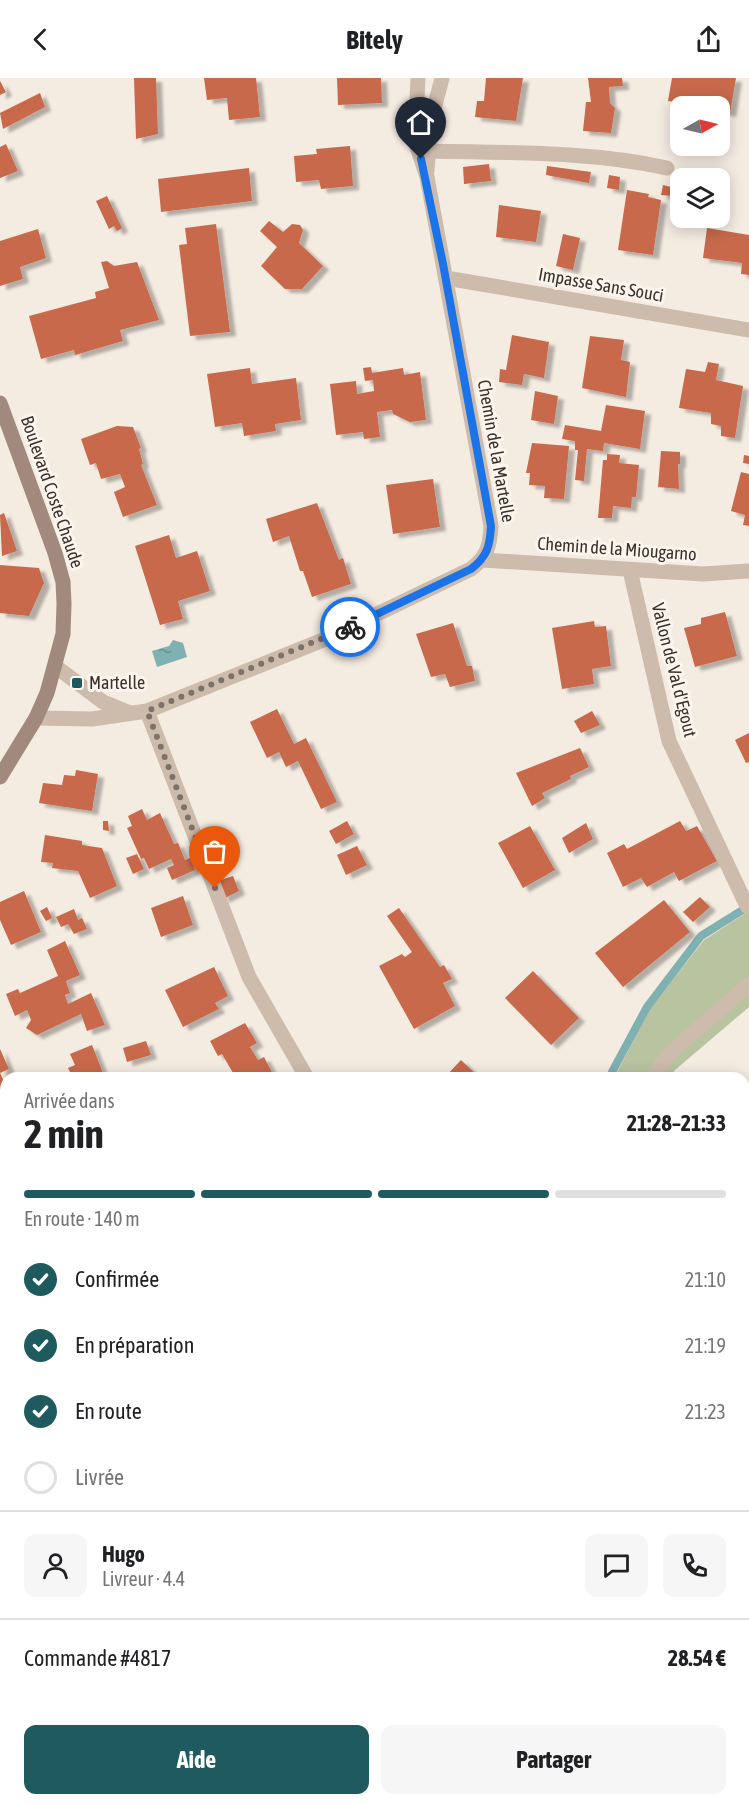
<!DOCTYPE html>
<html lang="fr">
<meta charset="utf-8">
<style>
:root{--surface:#fff;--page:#f6f6f6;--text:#202124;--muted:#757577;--line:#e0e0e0;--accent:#1f5a5e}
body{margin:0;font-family:"Asap Condensed",sans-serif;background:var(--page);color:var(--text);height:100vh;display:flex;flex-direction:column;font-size:22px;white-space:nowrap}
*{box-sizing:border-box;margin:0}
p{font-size:20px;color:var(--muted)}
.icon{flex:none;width:33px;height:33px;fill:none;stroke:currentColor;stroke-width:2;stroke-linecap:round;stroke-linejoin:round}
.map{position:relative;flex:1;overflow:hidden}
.drawer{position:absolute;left:0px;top:994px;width:750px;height:734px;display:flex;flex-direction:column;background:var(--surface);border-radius:18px 18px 0 0;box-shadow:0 3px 15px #0003}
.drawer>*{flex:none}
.needle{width:39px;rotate:82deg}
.controls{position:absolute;left:670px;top:18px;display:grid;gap:12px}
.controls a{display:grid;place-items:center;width:60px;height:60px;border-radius:12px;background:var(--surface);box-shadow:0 3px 15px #0003;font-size:30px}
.pin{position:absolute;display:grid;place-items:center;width:51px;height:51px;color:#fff;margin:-62px -26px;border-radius:50% 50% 50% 0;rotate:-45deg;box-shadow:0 0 6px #0007}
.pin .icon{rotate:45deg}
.courier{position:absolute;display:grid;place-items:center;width:60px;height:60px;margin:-30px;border:4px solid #1a73e8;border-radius:50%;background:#fff;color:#222;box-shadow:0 2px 8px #0007}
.headline em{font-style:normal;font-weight:700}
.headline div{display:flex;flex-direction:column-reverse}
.headline{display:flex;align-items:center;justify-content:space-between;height:102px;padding:0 24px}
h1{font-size:39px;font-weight:700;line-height:45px}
.bar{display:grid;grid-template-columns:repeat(4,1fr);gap:9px 6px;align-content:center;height:72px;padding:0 24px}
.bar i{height:8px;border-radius:4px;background:var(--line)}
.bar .current{background:var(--accent)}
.bar p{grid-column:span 4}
.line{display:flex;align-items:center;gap:15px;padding:0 24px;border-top:2px solid var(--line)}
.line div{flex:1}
.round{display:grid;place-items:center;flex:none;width:63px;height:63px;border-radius:12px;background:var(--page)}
ol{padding:0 24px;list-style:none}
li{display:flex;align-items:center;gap:18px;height:66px}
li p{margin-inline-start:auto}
li .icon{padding:6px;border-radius:50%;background:var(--accent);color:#fff;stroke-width:4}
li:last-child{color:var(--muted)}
li i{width:33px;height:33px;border:3px solid var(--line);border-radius:50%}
.action{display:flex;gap:12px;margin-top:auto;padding:12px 24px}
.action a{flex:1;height:69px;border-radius:12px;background:var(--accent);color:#fff;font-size:24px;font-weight:700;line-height:69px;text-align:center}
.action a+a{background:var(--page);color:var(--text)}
header{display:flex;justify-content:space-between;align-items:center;height:78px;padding:0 24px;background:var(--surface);font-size:27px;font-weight:700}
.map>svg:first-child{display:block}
</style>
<header><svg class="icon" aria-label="back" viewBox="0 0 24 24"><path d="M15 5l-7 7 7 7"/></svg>Bitely<svg class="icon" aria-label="share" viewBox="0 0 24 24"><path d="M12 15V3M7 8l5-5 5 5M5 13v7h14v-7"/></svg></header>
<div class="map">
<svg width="749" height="1727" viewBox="0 0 749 1727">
<defs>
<pattern id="forest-crowns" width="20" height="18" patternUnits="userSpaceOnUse" patternTransform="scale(1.5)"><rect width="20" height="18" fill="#b8c4a0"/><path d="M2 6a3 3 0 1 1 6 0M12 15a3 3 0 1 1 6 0" fill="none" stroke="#97a083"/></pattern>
<pattern id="water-ripples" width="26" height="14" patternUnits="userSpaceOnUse" patternTransform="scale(1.5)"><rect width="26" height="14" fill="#7fb0b2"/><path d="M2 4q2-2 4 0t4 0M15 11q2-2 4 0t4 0" fill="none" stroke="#699091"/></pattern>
<filter id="shadow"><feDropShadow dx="6" dy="4" stdDeviation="1.5" flood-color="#0004"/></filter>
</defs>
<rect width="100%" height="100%" fill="#f4ebe1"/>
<path fill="#b8c4a0" d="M749 833V929L675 992 670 1000H614L650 931 704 862Z"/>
<path fill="url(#forest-crowns)" d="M6 1719V1722H189L173 1727H0V1723Z"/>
<path fill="url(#water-ripples)" d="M173 562 183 565 187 579 157 589 152 573 169 568Z
M744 1297 749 1298V1357H744Z
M6 1607V1657H0V1608Z"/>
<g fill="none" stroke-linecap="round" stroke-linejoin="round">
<path stroke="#7fb0b2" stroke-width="8" d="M612 1000V994L647 929 701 858 749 828"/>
</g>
<path fill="#c8694b" filter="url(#shadow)" d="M134 0H156L158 56 136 61Z
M204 0H256L260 39 229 42 227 20 207 22Z
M337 0H381L382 25 338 27Z
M486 0H523L516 43 475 39 477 23H484Z
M588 0H622L623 8 609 9 610 25 615 30 611 55 583 53 586 24H591Z
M672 0H736L730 35 720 33V28H699L668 23Z
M0 3 6 14 0 17Z
M40 15 45 29 3 51 0 35Z
M6 66 18 93 0 100V69Z
M350 68 353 108 321 111 319 102 296 104 294 78 317 76 316 71Z
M489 86 491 103 464 106 463 89Z
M547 88 591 94 589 105 546 97Z
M249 90 252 123 161 134 158 101Z
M609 97 620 99 619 112 607 110Z
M663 107 675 110 674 118 661 117Z
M627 112 649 116 648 119 661 122 653 177 618 172Z
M107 118 122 150 117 153 114 148 109 151 96 123Z
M499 127 541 133 536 164 496 159Z
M269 143 283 154 292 146 300 147 303 152 299 165 323 188 302 211H285L261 188 277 169 260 153Z
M216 146 230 254 190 258 179 167 187 166 185 150Z
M707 150 749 157V197L741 196 742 185 703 180Z
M38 151 46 180 20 189 23 201 0 208V163Z
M563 156 580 160 573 192 556 188Z
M107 183 114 188 137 184 159 242 120 252 123 263 75 277 74 272 41 281 29 238 96 220 95 214 109 210 101 184Z
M512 257 549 264 544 300 524 296 522 307 499 304 500 291 506 292Z
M590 258 624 262 621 282 630 284 626 319 582 310Z
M708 284 719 286 716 302 743 308 735 360 721 358V348L711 346V335L679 330 686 291 705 294Z
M371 289 372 295 403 290 404 297 420 294 426 342 410 344 393 336 392 332 377 334 380 359 364 361 363 354 336 357 330 306 356 303 357 316 374 313 373 302 365 303 363 290Z
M250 290 252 306 296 300 301 342 275 346 276 353 244 358 242 345 215 349 207 296Z
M535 313 558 318 554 346 531 342Z
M606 327 645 333 640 371 604 365 603 373 587 371 584 403 575 402 578 372H575V363L562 361 565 347 601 353Z
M117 348 133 349 141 370 139 371 143 386 141 387 157 427 123 439 114 414 125 409 120 396 101 401 96 385 90 387 81 361Z
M532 365 569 368 564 421 544 420 545 408 529 407 530 395H526Z
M661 373 680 374V386H678L679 411 658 409Z
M607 376 620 377 619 385 639 387 636 419H632L631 430 613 428 612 440H598L603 382H607Z
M744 377 749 378V386L743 385Z
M741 394 749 396V448L743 447 745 437 731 433Z
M433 401 440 449 393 456 386 407Z
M317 425 339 482 343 480 351 506 312 519 303 493H300L289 458 273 464 266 441Z
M4 435 17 473 2 478 0 437Z
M169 457 176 480 197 473 210 513 178 523 183 541 160 547 135 468Z
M0 487 39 490 44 505 29 538 0 535Z
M725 534 737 578 695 589 684 550 701 546V540Z
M594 543 595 549 606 548 611 588 592 591 594 606 562 611 552 550Z
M453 545 467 588H472L475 603 450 609 445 596 431 599 416 556Z
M277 631 294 666 306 660 337 724 321 731 298 683 286 689 279 674 267 680 250 644Z
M592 633 600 647 581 655 574 643Z
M749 655V684L746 685 735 662Z
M580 670 589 689 570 698 571 701 542 715 545 720 532 728 516 695Z
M76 692 98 696 92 733 39 725 43 705 62 707 64 697 75 698Z
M142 731 147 742 160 735 174 766 178 765 185 782 190 780 195 792 172 802 167 790 174 787 171 781 149 791 144 780 141 781 127 750 132 748 128 738Z
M103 743H108L109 753 103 752Z
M347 743 354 756 336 766 329 753Z
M680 743 686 753 697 748 717 783 679 803 674 794 647 809 641 800 623 809 607 775 624 766 627 771Z
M586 745 593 761 569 775 562 760Z
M530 748 555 792 523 810 498 765Z
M45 757 82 763V767L102 770 117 808 90 820 78 793 52 790 53 785 41 784Z
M357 768 367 787 346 797 337 777Z
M137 776 144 791 133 796 126 780Z
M233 798 239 813 223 821 218 803Z
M24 813 41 854 11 867 0 842V824Z
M183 818 193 847 161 859 151 830Z
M700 819 710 829 693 844 683 834Z
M664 822 690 854 623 909 595 875Z
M47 829 52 840 46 843 40 833Z
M399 830 440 889 444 887 452 901 443 905 455 928 414 951 379 888 402 876 405 879 412 874 387 838Z
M74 831 78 842 82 840 87 851 74 856 68 846 61 849 56 839Z
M65 863 80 897 66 903 70 915 65 917 68 926 91 915 105 947 87 953 81 936 37 957 26 950 31 942 27 932 15 938 6 916 18 911 20 915 58 898 47 872Z
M214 889 228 918 215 925 219 931 183 949 165 912Z
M533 893 579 940 551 967 505 920Z
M245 945 257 965 250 969 258 982 264 979 275 1000H236L222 976 218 978 210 963Z
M146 963 151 977 127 984 123 970Z
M92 967 105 1000H73L68 990 75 987 70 976Z
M0 971 9 991 0 995Z
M461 982 480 1000H444Z
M0 995 6 1008V1013L0 1016Z
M140 995 142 1000H128Z
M6 1210V1298L0 1305V1218Z
M0 1512H6V1554L0 1553Z
M749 1569V1604L744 1605V1570Z
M744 1694H749V1707H744Z
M499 1722H534V1727H499Z
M576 1722H615L616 1727H576Z"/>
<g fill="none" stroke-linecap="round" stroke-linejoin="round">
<path stroke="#b9a596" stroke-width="4" stroke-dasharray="3 3" stroke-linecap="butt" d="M0 1054 6 1055
M744 1499 749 1498"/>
<path stroke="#cdbbac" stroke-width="15" d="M429 73C508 75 590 73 667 90
M0 1471H6
M744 1640 749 1634
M670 1727 675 1722"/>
<path stroke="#cdbbac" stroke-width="15" d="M427 93 431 42 442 0
M446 200 749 252
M483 482 703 496 749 493
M630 492 669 663 747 828
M55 588 103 624 130 635
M147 633 249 899 307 1000
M36 640 92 641 147 633 323 562 471 491C487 479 490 468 491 448L427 99 415 63 418 0
M652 1000 668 977 749 906"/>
<path stroke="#a18a7d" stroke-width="15" d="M0 325 55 475 63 504 64 526 63 556 47 615 36 640 0 699"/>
<path stroke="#7d675c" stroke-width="15" d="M744 1237 749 1238
M0 1338 6 1339"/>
</g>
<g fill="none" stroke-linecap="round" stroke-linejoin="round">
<path stroke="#7c716b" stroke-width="6" stroke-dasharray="0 10.8" d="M215 810 147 633 350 549"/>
<path stroke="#1a73e8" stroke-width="8" d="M350 549 471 491C487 479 490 468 491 448L443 186 421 81"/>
</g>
<rect fill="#1f5a5e" stroke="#fbf5ee" stroke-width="2" x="71" y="599" width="12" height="12" rx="3"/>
<g text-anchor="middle" stroke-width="6" stroke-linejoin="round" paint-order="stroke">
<g font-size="18" fill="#3b302b" stroke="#fbf5ee">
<text transform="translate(601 207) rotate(10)" y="6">Impasse Sans Souci</text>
<text transform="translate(496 373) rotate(80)" y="6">Chemin de la Martelle</text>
<text transform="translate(52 414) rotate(71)" y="6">Boulevard Coste Chaude</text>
<text transform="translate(617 471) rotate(4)" y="6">Chemin de la Miougarno</text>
<text transform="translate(674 592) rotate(76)" y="6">Vallon de Val d'Egout</text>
</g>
<g font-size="18" fill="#3b302b" stroke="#fbf5ee" text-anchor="start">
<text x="89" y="611">Martelle</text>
</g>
</g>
</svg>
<div class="controls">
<a><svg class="needle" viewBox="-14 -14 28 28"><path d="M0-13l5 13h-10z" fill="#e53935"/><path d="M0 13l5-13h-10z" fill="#757577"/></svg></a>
<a><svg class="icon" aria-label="layers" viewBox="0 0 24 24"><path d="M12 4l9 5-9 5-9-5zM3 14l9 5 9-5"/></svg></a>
</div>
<div class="pin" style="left:215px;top:810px;background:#ea580c"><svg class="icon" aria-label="bag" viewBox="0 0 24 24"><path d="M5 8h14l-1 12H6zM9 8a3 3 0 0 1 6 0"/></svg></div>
<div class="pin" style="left:421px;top:81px;background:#1f2937"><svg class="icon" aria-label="home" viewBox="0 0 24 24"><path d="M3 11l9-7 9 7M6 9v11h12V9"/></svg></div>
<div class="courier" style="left:350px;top:549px"><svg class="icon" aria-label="bike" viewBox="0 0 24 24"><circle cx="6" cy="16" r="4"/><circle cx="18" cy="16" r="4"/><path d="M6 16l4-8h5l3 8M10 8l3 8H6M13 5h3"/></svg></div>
<section class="drawer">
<div class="headline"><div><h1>2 min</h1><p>Arrivée dans</p></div><em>21:28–21:33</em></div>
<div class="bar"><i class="current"></i><i class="current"></i><i class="current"></i><i></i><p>En route · 140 m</p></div>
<ol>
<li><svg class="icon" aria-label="check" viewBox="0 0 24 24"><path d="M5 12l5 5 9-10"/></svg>Confirmée<p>21:10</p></li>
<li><svg class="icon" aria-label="check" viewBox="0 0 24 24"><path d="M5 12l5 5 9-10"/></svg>En préparation<p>21:19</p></li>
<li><svg class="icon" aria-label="check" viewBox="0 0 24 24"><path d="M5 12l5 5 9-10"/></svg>En route<p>21:23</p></li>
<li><i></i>Livrée</li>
</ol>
<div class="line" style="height:108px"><a class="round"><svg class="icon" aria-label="person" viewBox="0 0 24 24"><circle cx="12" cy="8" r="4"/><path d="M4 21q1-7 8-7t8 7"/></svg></a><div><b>Hugo</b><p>Livreur · 4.4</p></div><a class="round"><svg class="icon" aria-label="chat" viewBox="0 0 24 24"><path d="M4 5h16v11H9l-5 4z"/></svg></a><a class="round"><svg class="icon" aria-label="phone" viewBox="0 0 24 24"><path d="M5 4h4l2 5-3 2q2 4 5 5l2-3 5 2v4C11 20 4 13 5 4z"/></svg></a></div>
<div class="line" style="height:78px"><div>Commande #4817</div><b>28.54 €</b></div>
<div class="action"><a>Aide</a><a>Partager</a></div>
</section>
</div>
